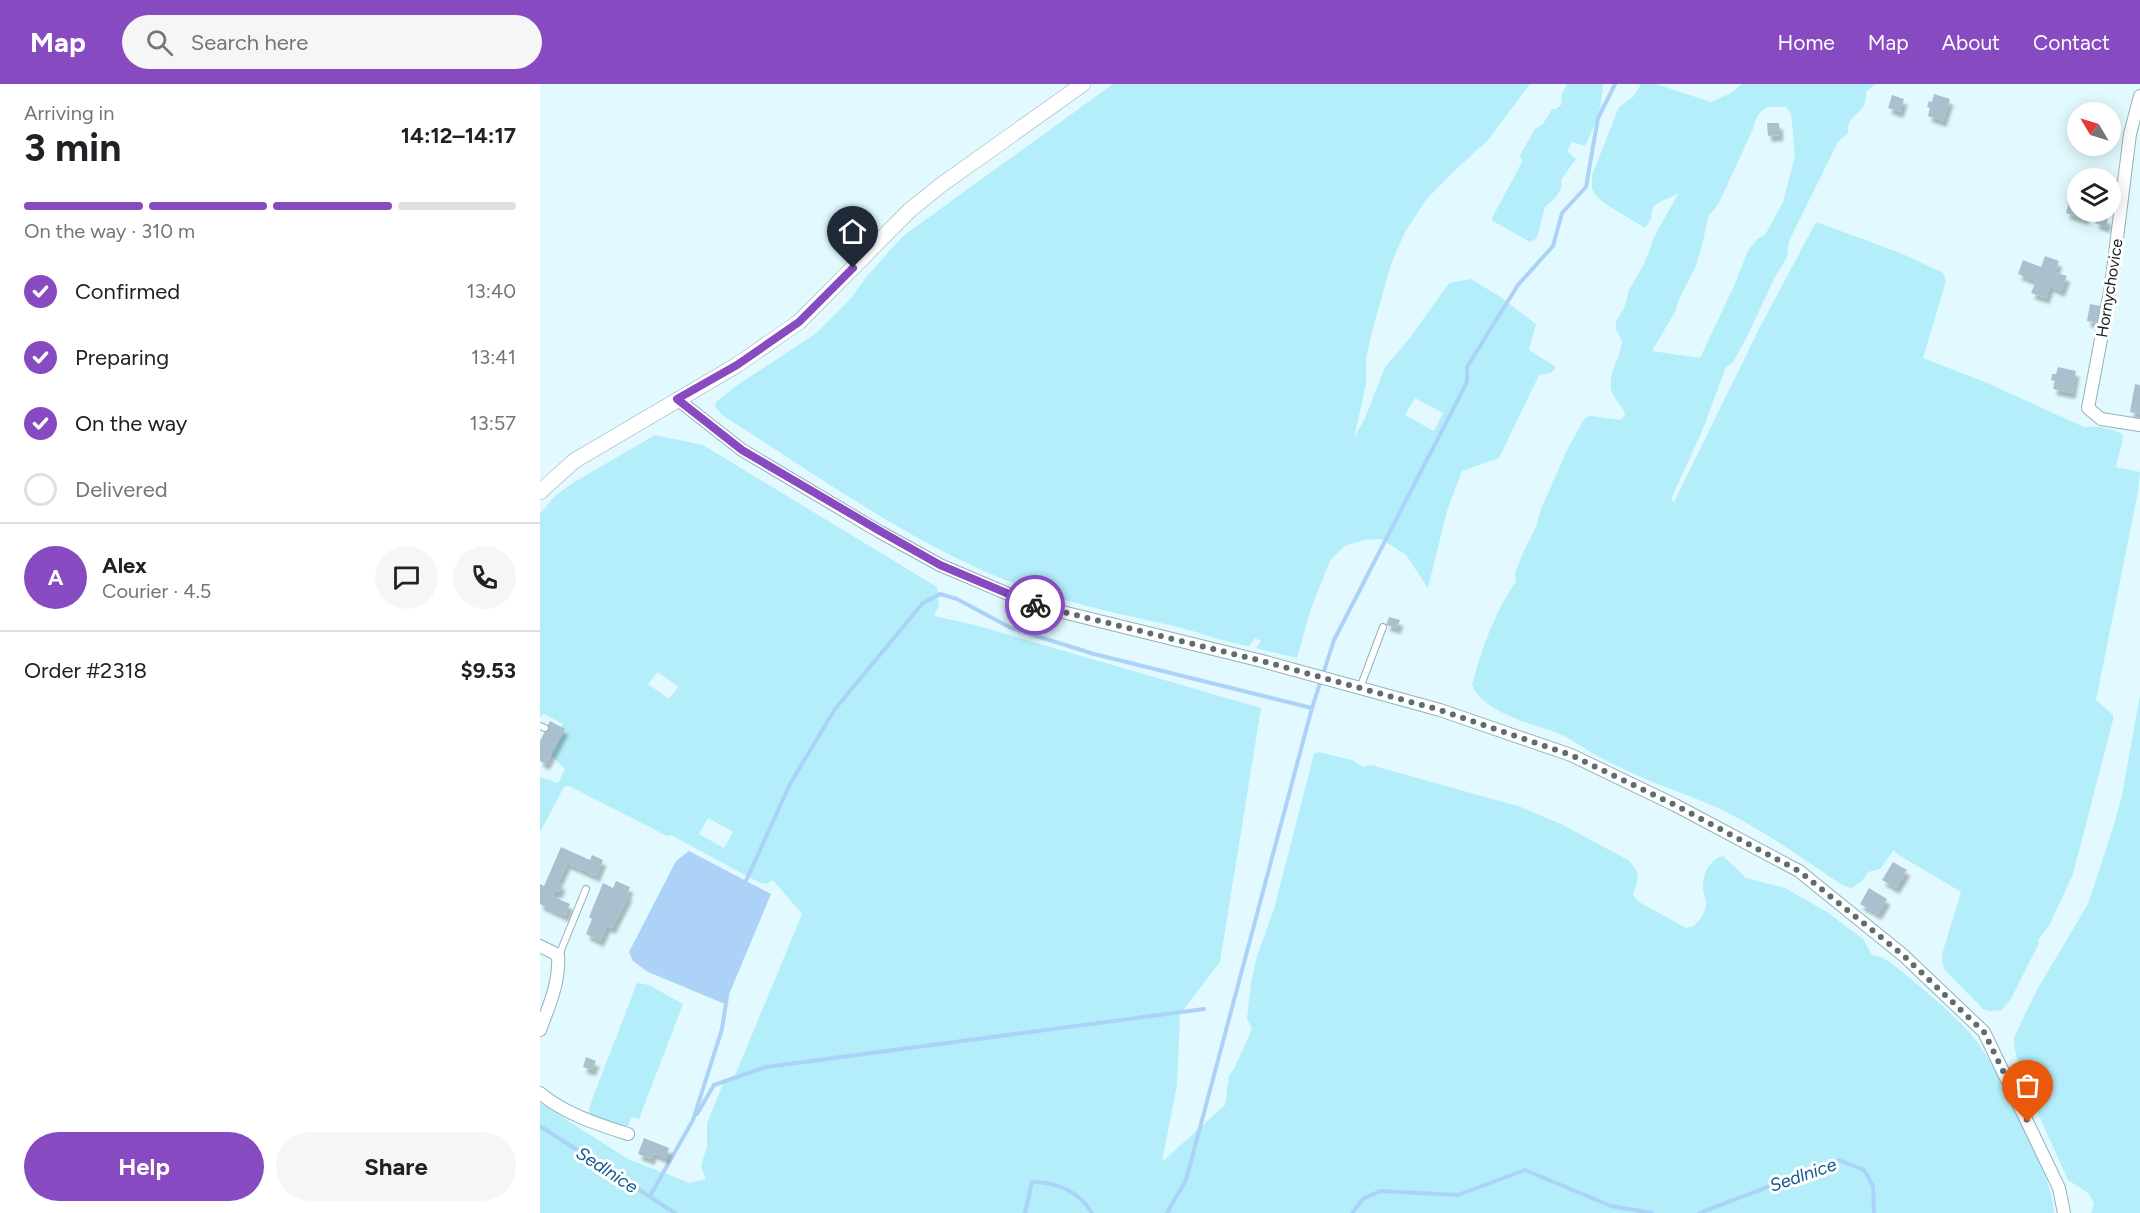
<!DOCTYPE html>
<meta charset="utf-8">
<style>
:root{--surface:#fff;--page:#f6f6f6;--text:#202124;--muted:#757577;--line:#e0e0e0;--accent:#874ac0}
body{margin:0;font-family:Figtree,sans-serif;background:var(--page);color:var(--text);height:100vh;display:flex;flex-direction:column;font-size:22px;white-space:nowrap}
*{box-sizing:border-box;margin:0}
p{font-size:20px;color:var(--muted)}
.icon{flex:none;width:33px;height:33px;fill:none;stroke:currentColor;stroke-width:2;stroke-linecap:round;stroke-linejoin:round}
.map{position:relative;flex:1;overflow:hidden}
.side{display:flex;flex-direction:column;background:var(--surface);width:540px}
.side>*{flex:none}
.needle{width:39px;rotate:308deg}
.fabs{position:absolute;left:1527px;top:18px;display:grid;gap:12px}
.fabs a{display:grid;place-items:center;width:54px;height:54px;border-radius:50%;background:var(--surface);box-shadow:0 3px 15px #0003;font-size:30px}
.pin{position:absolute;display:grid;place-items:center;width:51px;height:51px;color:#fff;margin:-62px -26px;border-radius:50% 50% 50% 0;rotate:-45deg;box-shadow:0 0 6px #0007}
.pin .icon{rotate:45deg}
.courier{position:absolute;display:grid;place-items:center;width:60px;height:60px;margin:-30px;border:4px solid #874ac0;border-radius:50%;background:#fff;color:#222;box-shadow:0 2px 8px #0007}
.overview em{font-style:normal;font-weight:700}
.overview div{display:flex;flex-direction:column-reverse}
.overview{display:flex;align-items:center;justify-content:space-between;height:102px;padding:0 24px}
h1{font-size:39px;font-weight:700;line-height:45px}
.bar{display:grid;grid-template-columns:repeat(4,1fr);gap:9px 6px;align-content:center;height:72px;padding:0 24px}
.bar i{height:8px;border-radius:4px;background:var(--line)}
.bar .selected{background:var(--accent)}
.bar p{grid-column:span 4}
.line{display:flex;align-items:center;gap:15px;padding:0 24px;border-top:2px solid var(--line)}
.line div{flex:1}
.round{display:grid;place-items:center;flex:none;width:63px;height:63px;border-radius:32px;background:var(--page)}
ol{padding:0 24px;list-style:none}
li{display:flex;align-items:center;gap:18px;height:66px}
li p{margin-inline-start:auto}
li .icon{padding:6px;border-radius:50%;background:var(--accent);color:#fff;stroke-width:4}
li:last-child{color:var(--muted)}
li i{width:33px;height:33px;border:3px solid var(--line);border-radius:50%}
.cta{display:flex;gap:12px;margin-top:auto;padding:12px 24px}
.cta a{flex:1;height:69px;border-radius:36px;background:var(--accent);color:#fff;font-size:24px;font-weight:700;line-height:69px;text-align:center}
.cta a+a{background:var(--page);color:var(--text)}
header{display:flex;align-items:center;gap:36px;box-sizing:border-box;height:84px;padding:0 30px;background:var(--accent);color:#fff}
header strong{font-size:28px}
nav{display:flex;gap:33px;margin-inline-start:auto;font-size:21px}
.search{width:420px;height:54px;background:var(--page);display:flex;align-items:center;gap:15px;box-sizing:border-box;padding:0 21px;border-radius:33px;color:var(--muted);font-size:22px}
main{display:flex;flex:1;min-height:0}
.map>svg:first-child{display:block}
</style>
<header>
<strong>Map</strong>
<div class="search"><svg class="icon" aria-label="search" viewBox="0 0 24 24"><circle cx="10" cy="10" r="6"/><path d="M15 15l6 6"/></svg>Search here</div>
<nav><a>Home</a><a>Map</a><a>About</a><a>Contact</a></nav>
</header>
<main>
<section class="side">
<div class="overview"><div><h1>3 min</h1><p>Arriving in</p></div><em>14:12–14:17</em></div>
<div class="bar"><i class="selected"></i><i class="selected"></i><i class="selected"></i><i></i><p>On the way · 310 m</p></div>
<ol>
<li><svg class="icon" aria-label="check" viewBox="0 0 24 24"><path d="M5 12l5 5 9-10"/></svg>Confirmed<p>13:40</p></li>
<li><svg class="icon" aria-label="check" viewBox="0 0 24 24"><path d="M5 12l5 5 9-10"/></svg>Preparing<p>13:41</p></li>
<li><svg class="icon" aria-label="check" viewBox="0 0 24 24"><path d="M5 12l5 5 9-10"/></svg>On the way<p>13:57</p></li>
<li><i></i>Delivered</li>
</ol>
<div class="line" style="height:108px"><b class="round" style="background:var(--accent);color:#fff">A</b><div><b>Alex</b><p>Courier · 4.5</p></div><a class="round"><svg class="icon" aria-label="chat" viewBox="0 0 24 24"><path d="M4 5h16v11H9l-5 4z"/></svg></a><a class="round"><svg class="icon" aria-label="phone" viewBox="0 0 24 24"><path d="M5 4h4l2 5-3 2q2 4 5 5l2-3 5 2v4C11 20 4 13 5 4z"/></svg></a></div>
<div class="line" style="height:78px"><div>Order #2318</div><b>$9.53</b></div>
<div class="cta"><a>Help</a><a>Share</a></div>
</section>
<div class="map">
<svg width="1600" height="1129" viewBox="0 0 1600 1129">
<defs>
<filter id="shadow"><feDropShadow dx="3.5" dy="6" stdDeviation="1.5" flood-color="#0004"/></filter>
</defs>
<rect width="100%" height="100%" fill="#e2faff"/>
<path fill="#b3eefa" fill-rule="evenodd" d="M573 0H990L948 56 910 91 885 117 865 148 851 180 832 248 826 275V300L814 354 825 334 845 283 869 255 909 199 931 195 959 212 996 240 989 266 1016 283 1011 289 999 291 959 374 922 387 907 427 888 504 866 471 841 455 824 456 805 462 791 475 771 524 757 574 716 564 721 557 715 554 709 562C683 558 659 548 634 542 576 529 512 516 458 493 360 452 272 388 182 331L175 323 176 318 196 302 275 250 311 214 327 192 363 152ZM875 314 903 329 894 347 865 331Z
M1027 0H1063C1063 20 1054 45 1045 62L1032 58 1027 67 1036 75 1021 96V104L1017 112 1005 123 997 154 990 158 951 136 983 76 979 73 995 45 1003 40 1012 25H1016L1021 21 1022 10Z
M1101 0H1116L1171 18 1191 9 1202 0H1335L1326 8C1327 34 1306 27 1308 49L1298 58 1249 157 1247 173 1234 195 1207 253 1193 278 1186 283 1163 345 1131 415 1134 418 1219 245 1276 138 1363 170 1403 189 1406 197 1383 274 1447 299 1544 343C1556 341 1572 345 1582 350L1583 354 1576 383 1600 388 1598 408 1556 616 1573 631V636L1533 790 1509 842 1498 856 1499 859 1471 915 1462 926 1449 927 1443 925 1405 886 1402 878V870L1421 808 1357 770 1354 766 1340 785 1328 788 1322 797 1311 804 1302 801C1264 775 1227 749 1186 728 1160 715 1132 706 1105 695 1089 687 1071 680 1056 671 1041 663 1028 652 1012 647 988 639 942 627 932 601 942 563 954 530 976 497L975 489 982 471 996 443 1001 425 1027 366 1042 339 1046 333 1051 332 1081 336 1085 331C1083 321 1073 316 1071 305 1068 290 1081 272 1082 257L1076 245V238L1085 222 1089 206 1105 178 1114 153 1138 110C1134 111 1132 112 1129 114 1102 124 1119 129 1105 144L1067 121 1056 112 1052 105V91L1079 23 1093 13ZM1228 23H1246L1251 30 1255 72 1243 118 1225 151 1217 155 1208 167 1193 204 1160 274 1112 267 1136 226 1138 217 1155 184 1162 162 1168 133 1179 119 1213 45C1215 35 1218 28 1228 23Z
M115 351 163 361 397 503 399 521 394 532 435 541 721 624 680 878 640 930 637 1001 622 1078 685 1021 689 992 694 985 712 945 707 934 711 899 717 872 734 825 774 670 779 668 812 676 823 683 831 681 981 723 1023 741 1088 776C1101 789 1099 794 1093 811L1099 818 1146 844 1154 842C1159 836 1165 830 1166 821 1167 815 1162 809 1163 802 1163 789 1170 775 1183 772L1206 794 1245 804 1287 828 1324 856 1332 871 1341 873 1350 878C1377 900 1405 922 1429 948 1456 978 1513 1089 1514 1129H0V1019L88 1075 150 1099 166 1095 161 1082 167 1062V1039L185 995 194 994 262 830 233 796 226 800 218 798 131 751 127 752 29 702H25L23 705 0 748V693L18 699 25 685 8 668 23 640 4 630 0 633V430L15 412 31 400ZM118 588 138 603 129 615 108 600ZM168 734 193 748 184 764 159 750Z
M1600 611V1129H1551L1554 1119 1548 1109 1528 1096 1484 999C1481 983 1473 969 1474 953L1498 904 1548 820 1573 744 1582 711Z
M97 899 109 901 143 920 99 1035 91 1033 88 1042H71L49 1031 50 1021Z"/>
<path fill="#acd2f8" d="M149 767 231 810 185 920 108 888 93 877 89 868 136 777Z"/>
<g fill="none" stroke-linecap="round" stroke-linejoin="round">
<path stroke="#acd2f8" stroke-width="4" d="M204 801 250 700 295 625 383 519 400 510 417 515 471 544 554 570 772 624
M157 1030 174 1001 226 983 664 925
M0 1042 135 1129
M110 1112 153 1036 182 945 187 913
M485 1129 492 1098C516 1098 539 1107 552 1129
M627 1129 646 1096 772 624 794 556 927 298V283L978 201 1013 162 1022 129 1046 103 1058 34 1075 0
M812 1129 823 1115 840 1107 918 1111 985 1086 1071 1122 1112 1129
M1159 1129 1299 1076 1324 1086 1333 1102 1334 1129"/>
</g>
<path fill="#a9c1ce" filter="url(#shadow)" d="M1394 10 1410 15 1403 37 1388 32 1390 24 1387 23 1389 17 1392 18Z
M1352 11 1364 15 1360 28 1348 24Z
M1227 39H1239L1240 51 1228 52Z
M1529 117 1538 120V128H1547L1545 135 1526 129Z
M1558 132 1568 135 1566 143 1555 139Z
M1505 172 1519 177 1515 188 1527 192 1521 207 1510 202 1506 214 1491 209 1496 197 1478 190 1483 176 1501 183Z
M1550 220 1560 222 1558 239 1547 237Z
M1518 283 1536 287 1532 309 1513 305 1515 297 1511 296 1512 290H1516Z
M1595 300 1600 301V330L1590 328Z
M849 533 860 536 857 544 846 541Z
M10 637 25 645 6 680 0 677V657Z
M21 763 50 776 52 771 63 776 56 792 27 779 18 799 22 800 19 808H14L12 812 30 820 25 832 0 820V800L4 802Z
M1353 778 1367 786 1356 804 1342 796Z
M76 797 90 803 87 810 89 811 72 844 67 842 60 857 46 850 52 835 49 833 63 799 73 804Z
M1329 804 1347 815 1338 830 1320 820Z
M46 973 56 977 52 986 43 983Z
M104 1054 129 1064 125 1074 113 1069 111 1075 98 1070Z"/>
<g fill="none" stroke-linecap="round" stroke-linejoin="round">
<defs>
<path id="service" d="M820 604 843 543
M0 642 5 644
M19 871 46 805"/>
<path id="minor" d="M1600 12 1590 50 1571 202 1548 324 1561 335 1600 341
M137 315 202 366 340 448 400 481 494 521 722 577 900 626 1031 671 1135 721 1259 787 1363 871 1444 948 1519 1104 1524 1129
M0 862 18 871C20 898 9 922 0 946
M0 1009C25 1030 57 1040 88 1050"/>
<path id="tertiary" d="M0 408 34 377 197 281 259 238 370 126 401 101 543 0"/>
</defs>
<use href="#service" stroke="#95b1b7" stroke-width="8"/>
<use href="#minor" stroke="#95b1b7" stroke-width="14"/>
<use href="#tertiary" stroke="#95b1b7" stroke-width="16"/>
<use href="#service" stroke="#fff" stroke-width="6"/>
<use href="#minor" stroke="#fff" stroke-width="12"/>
<use href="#tertiary" stroke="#fff" stroke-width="15"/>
</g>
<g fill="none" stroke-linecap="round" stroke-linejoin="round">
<path stroke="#5d6d70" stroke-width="6" stroke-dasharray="0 10.8" d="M495 521 722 577 900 626 1031 671 1135 721 1259 787 1363 871 1444 948 1488 1038"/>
<path stroke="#874ac0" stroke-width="8" d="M313 184 259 238 197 281 137 315 202 366 340 447 400 481 495 521"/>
</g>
<g text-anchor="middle" stroke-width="6" stroke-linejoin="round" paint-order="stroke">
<g font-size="16" fill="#162123" stroke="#fff">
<text transform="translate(1569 204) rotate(-81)" y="6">Hornychovice</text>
</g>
<g font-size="18" font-style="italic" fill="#125890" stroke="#fff">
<text transform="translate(67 1086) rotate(33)" y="6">Sedlnice</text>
<text transform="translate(1263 1091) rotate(-19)" y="6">Sedlnice</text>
</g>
</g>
</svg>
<div class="fabs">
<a><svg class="needle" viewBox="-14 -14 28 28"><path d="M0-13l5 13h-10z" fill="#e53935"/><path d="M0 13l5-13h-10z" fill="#757577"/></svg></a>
<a><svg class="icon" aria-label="layers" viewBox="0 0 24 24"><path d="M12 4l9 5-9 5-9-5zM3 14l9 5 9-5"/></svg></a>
</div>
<div class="pin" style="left:1488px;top:1038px;background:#ea580c"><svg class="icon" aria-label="bag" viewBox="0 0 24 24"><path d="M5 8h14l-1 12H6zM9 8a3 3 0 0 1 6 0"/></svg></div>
<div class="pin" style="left:313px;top:184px;background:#1f2937"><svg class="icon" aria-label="home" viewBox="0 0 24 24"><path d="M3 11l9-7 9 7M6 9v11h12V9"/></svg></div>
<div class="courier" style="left:495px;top:521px"><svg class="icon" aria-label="bike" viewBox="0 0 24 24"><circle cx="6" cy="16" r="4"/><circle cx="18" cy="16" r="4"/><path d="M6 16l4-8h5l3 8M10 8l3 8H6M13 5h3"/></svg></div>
</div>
</main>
